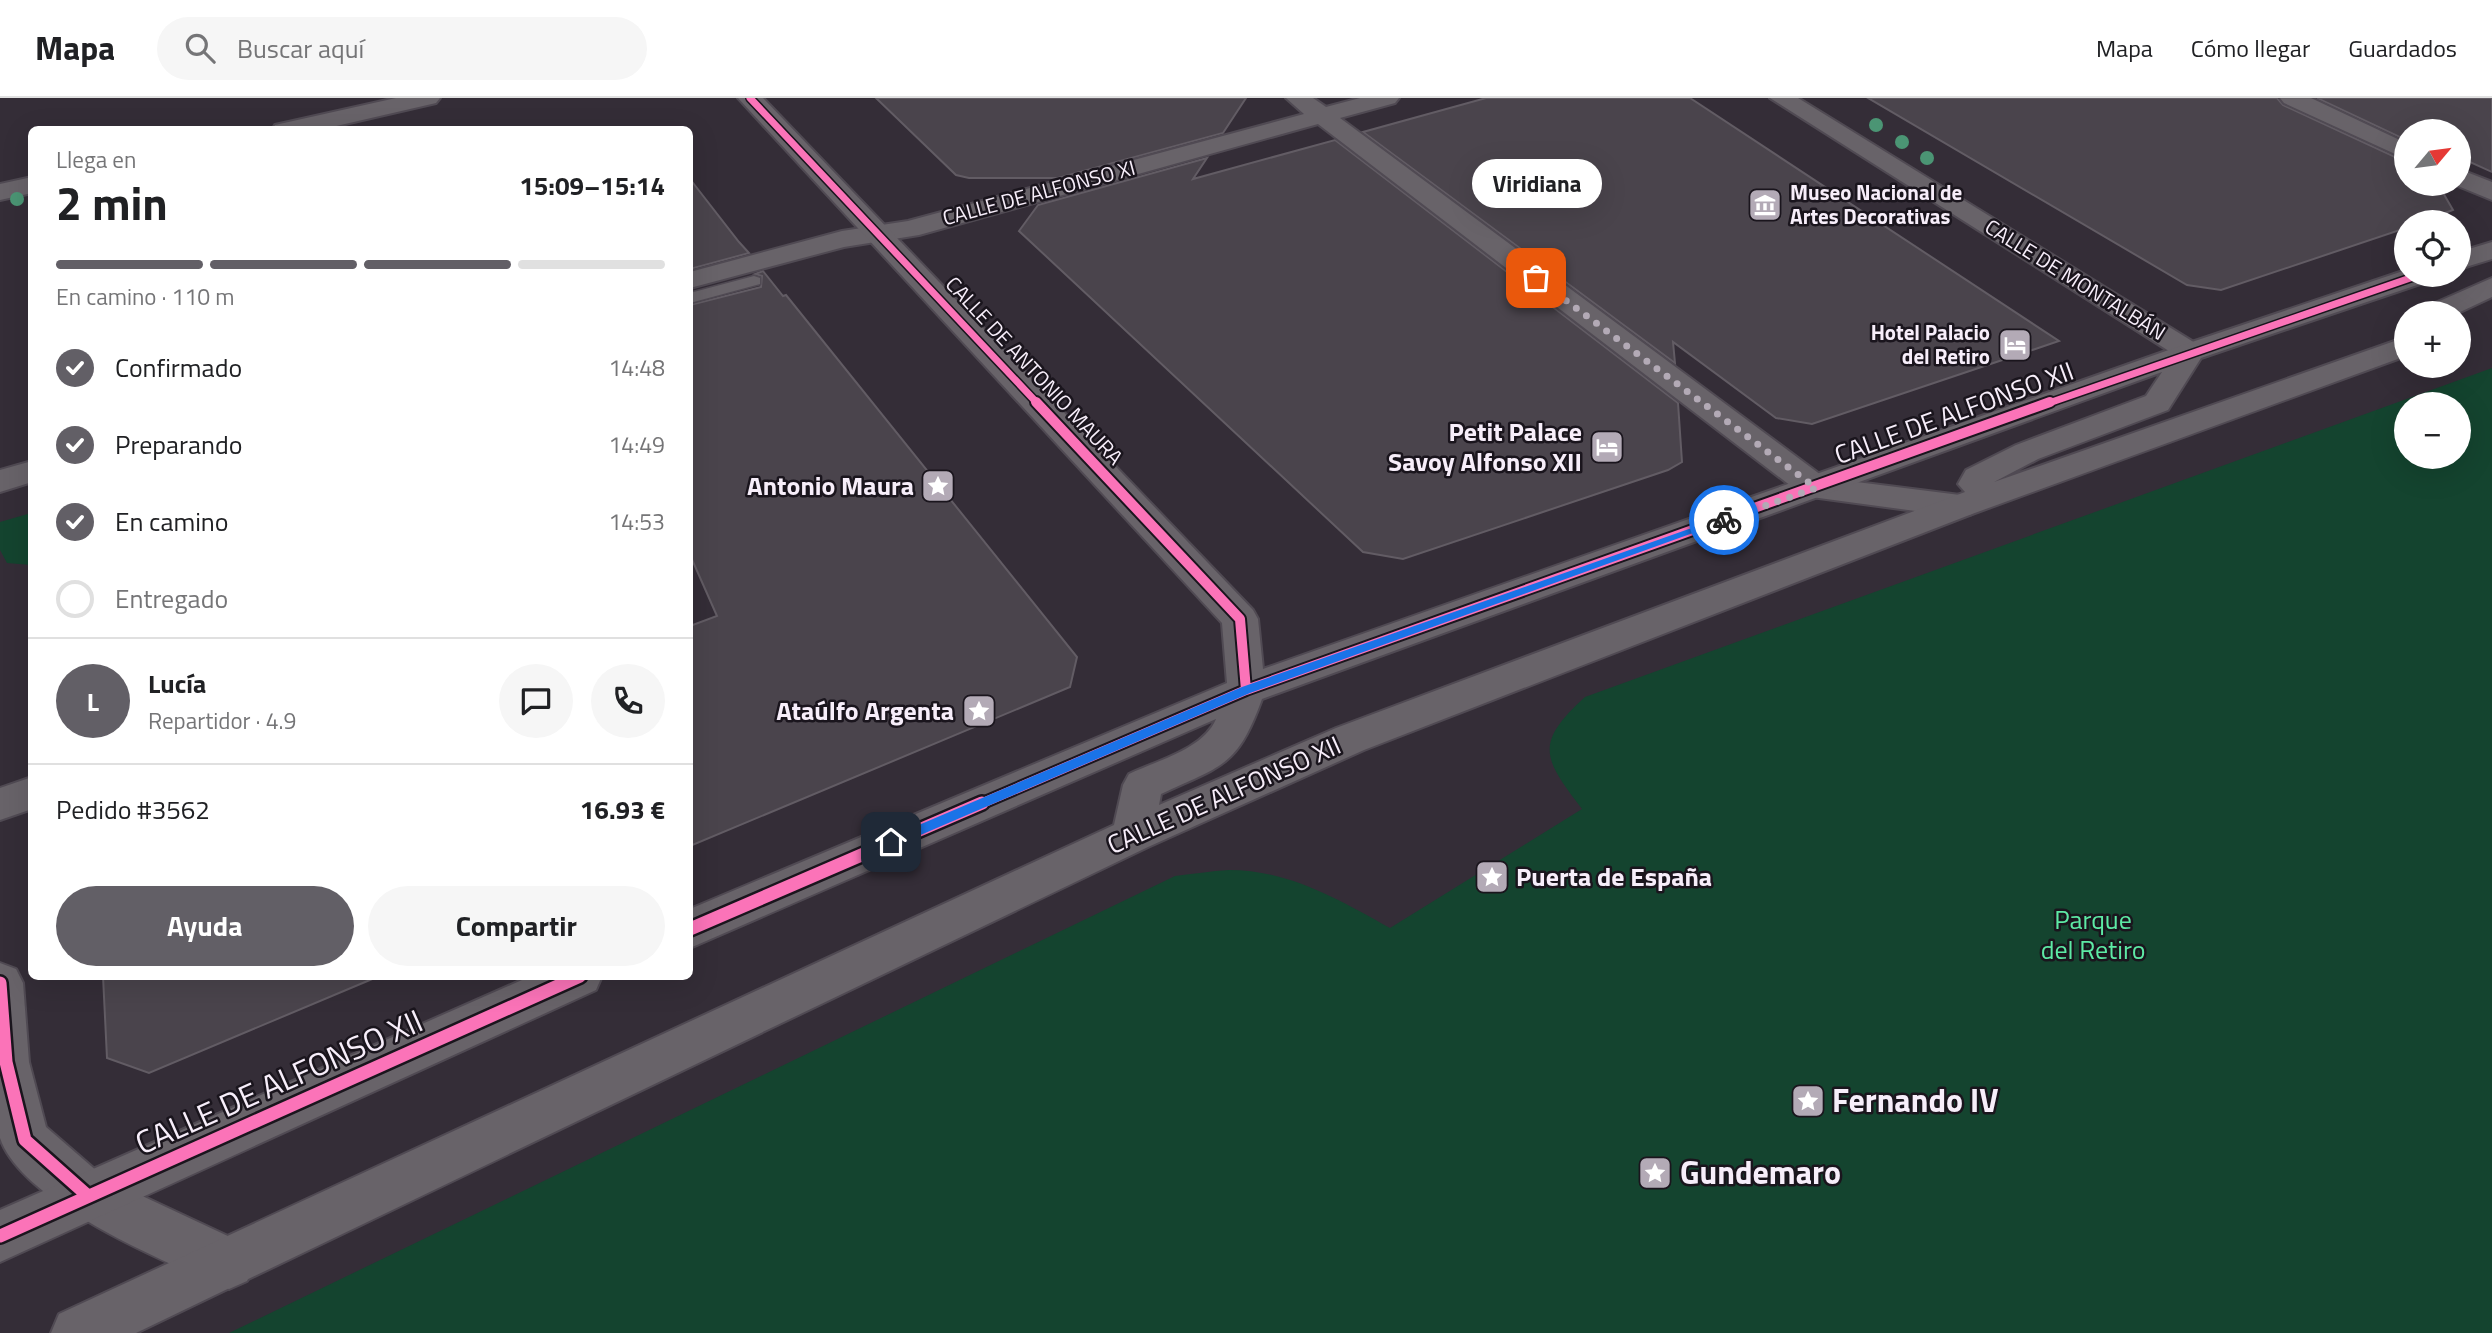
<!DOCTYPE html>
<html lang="es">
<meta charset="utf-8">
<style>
:root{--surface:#fff;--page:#f6f6f6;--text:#202124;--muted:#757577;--line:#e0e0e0;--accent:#625f66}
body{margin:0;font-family:"Titillium Web",sans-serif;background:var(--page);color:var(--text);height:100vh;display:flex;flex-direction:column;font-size:26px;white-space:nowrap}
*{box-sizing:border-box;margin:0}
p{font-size:23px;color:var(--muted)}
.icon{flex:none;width:38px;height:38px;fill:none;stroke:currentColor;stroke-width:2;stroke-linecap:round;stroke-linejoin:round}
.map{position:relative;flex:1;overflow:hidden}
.drawer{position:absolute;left:28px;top:28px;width:665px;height:854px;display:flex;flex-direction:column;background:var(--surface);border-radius:10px;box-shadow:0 7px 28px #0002}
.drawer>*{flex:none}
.needle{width:46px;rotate:61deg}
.buttons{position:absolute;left:2394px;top:21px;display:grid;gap:14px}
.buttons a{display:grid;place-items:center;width:77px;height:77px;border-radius:50%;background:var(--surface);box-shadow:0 7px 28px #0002;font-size:35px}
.pin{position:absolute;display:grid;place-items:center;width:60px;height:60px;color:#fff;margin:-30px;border-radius:14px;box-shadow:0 4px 10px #0006}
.courier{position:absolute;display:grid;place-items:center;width:70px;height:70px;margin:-35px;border:5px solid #1a73e8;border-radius:50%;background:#fff;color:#222;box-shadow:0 2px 9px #0007}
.bubble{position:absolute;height:49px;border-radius:24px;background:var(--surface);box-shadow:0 7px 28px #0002;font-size:23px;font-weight:700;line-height:49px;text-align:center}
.head em{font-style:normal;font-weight:700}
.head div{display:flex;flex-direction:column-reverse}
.head{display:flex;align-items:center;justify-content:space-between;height:119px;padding:0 28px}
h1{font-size:46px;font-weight:700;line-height:52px}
.bar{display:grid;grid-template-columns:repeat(4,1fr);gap:10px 7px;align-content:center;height:84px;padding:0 28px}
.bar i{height:9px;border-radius:5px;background:var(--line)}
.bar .active{background:var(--accent)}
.bar p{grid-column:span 4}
.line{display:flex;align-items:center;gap:18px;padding:0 28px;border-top:2px solid var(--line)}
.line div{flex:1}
.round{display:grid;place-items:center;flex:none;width:74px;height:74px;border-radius:37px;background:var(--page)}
ol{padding:0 28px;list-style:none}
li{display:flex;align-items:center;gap:21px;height:77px}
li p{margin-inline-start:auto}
li .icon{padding:7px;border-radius:50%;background:var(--accent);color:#fff;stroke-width:4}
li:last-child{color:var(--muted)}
li i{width:38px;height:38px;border:4px solid var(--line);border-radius:50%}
.primary-button{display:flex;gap:14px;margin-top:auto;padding:14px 28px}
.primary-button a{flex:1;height:80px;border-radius:42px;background:var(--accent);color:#fff;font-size:28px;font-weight:700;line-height:80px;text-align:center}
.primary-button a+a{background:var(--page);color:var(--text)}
header{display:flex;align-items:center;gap:42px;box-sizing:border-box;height:98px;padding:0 35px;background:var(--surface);border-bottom:2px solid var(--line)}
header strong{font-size:33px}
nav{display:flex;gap:38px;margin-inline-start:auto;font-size:24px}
.search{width:490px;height:63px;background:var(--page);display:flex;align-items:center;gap:18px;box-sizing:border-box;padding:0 24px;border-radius:38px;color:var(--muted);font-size:26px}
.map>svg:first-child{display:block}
</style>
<header>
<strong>Mapa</strong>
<div class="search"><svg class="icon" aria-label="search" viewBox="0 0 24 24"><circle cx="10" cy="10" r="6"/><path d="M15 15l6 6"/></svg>Buscar aquí</div>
<nav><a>Mapa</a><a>Cómo llegar</a><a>Guardados</a></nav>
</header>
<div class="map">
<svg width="2492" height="1235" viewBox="0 0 2492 1235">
<rect width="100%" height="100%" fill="#342d37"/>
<path fill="#14442f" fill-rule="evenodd" d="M2492 270V1235H229L1175 778C1193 776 1211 773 1229 772 1289 772 1339 802 1390 830L1582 711C1544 661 1533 646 1585 599ZM2406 306H2459V359H2406Z
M31 415V467L7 465 0 452V424Z"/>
<path fill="#4a444c" stroke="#625c64" stroke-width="2" d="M876 0H1246L1223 35 1058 80H969L956 77Z
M1486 0H1690L2059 243 1812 326 1776 320 1673 244 1675 265 1363 34Z
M1868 0H2277L2283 7 2406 64V86H2438L2453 112 2421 124H2406L2403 131 2221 192 2187 187Z
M2317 0H2492V74L2459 59V33H2406V42Z
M1335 42 1678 305 1682 364 1668 372 1403 461 1363 454 1019 133 1038 107 1207 60 1193 81Z
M690 81 739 144 749 155 690 171Z
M763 173 783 198 786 197 1077 559 1070 589 690 748V528L717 518 690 457V207L761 189 762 178 755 176Z
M103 878H377V879L149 975 107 960Z"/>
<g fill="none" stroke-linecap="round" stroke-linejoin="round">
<defs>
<path id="lane" d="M754 178 760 180V186L690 205V195Z"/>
<path id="street" d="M396 0H440L436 5 319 32H272L275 27Z
M1286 0H1313L1326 9 1360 0H1399L1395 5 1340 20 1825 380 1960 397 1972 400 1977 408 1972 416 1960 419 1804 398 1318 26 919 137 844 149 690 190V174L842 133 908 123 1304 16Z
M1770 0H1798L2200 248 2205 254 2200 260 2190 263 2180 260Z
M2280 0H2311L2406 45V61L2284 5Z
M2459 71 2492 84V102L2453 86H2459Z
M32 79V95L0 102V86Z
M32 363V384L0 394V372Z
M32 679V711L0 722V690Z
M0 865 16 871 23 885 29 964 46 1029 106 1081 247 1147 255 1165 247 1183 229 1191C167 1165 22 1105 0 1040Z"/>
<path id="secondary" d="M738 0H763L1253 512 1258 521 1263 571 2180 248 2406 172V177H2433L2429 183 2201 260 2168 312 2038 361 1994 384 2406 239V258L1972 416 1364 652 1148 749 136 1235H51L59 1216 1114 727 1123 687 1129 676C1156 663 1204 651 1216 621L690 850V811L1227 585 1222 525ZM2162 274 2146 298 2016 347 1966 372 1958 386 1965 394 1336 630 1159 707 1161 696C1223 667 1237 669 1262 601Z
M2492 144V161L2459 171V154Z
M2492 180V199L2458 215H2422L2426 209Z
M531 878H602L596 892 0 1164V1112Z"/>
</defs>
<use href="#lane" stroke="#504a53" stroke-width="3"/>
<use href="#street" stroke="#504a53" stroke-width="4"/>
<use href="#secondary" stroke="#504a53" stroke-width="4"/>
<use href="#lane" fill="#686369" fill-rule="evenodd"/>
<use href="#street" fill="#686369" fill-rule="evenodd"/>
<use href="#secondary" fill="#686369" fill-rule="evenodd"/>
<defs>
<path id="cycleway-far2" d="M750 0 1038 306
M2046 306 2419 177"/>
<path id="cycleway-far1" d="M1036 304 1240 521 1246 592
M978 707 1246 592 2050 304"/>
<path id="cycleway" d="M690 831 982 705
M0 885 6 964 25 1042 88 1098
M0 1138 580 878"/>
</defs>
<use href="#cycleway-far2" stroke="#1a151d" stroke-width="10"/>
<use href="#cycleway-far1" stroke="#1a151d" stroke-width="14"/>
<use href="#cycleway" stroke="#1a151d" stroke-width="18"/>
<use href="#cycleway-far2" stroke="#fb73b8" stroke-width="7"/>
<use href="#cycleway-far1" stroke="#fb73b8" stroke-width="10"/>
<use href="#cycleway" stroke="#fb73b8" stroke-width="13"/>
</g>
<g fill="#4b9574">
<circle cx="1876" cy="27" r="7"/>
<circle cx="1902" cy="44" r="7"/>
<circle cx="1927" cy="60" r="7"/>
<circle cx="17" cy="101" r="7"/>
</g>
<path fill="#1a73e8" d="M1720 420 1729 422 1250 595 895 748 891 749 885 744 886 741 1242 589Z"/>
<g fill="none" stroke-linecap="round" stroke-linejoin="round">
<path stroke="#b3aab6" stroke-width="7" stroke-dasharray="0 12.6" d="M1536 180 1816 390 1724 422"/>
</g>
<defs>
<symbol id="museum-square" viewBox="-11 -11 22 22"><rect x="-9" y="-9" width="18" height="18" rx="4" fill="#b3aab6" stroke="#1a151d"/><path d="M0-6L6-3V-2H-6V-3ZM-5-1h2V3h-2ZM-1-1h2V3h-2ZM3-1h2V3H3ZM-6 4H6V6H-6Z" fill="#fff"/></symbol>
<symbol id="hotel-square" viewBox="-11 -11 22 22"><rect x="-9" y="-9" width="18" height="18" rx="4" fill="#b3aab6" stroke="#1a151d"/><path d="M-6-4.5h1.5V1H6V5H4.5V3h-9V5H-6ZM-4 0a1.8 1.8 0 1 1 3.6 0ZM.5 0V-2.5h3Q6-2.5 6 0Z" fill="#fff"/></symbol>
<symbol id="sight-square" viewBox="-11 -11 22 22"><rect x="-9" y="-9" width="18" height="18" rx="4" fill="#b3aab6" stroke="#1a151d"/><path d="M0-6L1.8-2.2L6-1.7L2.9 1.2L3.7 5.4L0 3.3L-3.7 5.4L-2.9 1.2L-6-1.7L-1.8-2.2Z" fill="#fff"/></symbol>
</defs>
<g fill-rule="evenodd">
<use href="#museum-square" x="1746" y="88" width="38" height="38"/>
<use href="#hotel-square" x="1996" y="228" width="38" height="38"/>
<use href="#hotel-square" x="1588" y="330" width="38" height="38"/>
<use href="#sight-square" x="919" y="369" width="38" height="38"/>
<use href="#sight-square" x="960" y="594" width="38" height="38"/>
<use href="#sight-square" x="1473" y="760" width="38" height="38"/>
<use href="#sight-square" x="1789" y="984" width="38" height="38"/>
<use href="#sight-square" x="1636" y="1056" width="38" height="38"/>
</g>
<g text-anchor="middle" stroke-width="5" stroke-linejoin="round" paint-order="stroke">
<g font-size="21" fill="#f7eefa" stroke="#1a151d">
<text transform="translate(1039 95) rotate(-15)" y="7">CALLE DE ALFONSO XI</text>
<text transform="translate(2075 182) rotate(32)" y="7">CALLE DE MONTALBÁN</text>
<text transform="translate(1034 273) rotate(47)" y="7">CALLE DE ANTONIO MAURA</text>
</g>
<g font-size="21" font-weight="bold" fill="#f7eefa" stroke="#1a151d" text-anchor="start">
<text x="1790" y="102">Museo Nacional de<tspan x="1790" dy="24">Artes Decorativas</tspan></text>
<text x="1990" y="242" text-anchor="end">Hotel Palacio<tspan x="1990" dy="24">del Retiro</tspan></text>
</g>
<g font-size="26" fill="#f7eefa" stroke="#1a151d">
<text transform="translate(1954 315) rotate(-20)" y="9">CALLE DE ALFONSO XII</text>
<text transform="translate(1224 697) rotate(-24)" y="9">CALLE DE ALFONSO XII</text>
</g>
<g font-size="26" font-weight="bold" fill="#f7eefa" stroke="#1a151d" text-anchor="end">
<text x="1582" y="343">Petit Palace<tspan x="1582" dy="30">Savoy Alfonso XII</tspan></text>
<text x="914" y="397">Antonio Maura</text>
<text x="954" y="622">Ataúlfo Argenta</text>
<text x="1516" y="788" text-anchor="start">Puerta de España</text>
</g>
<g font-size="26" fill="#5deaa5" stroke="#1a151d">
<text x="2093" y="831">Parque<tspan x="2093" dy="30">del Retiro</tspan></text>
</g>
<g font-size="32" fill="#f7eefa" stroke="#1a151d">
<text transform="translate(279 984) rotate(-24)" y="11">CALLE DE ALFONSO XII</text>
</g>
<g font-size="32" font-weight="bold" fill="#f7eefa" stroke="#1a151d" text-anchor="start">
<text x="1832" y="1014">Fernando IV</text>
<text x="1680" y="1086">Gundemaro</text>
</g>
</g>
</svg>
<div class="buttons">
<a><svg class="needle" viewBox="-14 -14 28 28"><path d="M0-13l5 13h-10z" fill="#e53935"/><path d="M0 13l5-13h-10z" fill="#757577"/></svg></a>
<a><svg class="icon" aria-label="locate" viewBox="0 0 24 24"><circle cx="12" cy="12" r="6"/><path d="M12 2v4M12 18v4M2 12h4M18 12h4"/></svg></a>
<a>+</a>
<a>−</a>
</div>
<div class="pin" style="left:1536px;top:180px;background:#ea580c"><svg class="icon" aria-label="bag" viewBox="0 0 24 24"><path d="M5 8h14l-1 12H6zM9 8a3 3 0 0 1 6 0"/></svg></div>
<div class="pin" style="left:891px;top:744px;background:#1f2937"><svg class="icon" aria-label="home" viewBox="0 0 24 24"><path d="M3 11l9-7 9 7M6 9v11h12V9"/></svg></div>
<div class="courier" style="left:1724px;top:422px"><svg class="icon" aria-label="bike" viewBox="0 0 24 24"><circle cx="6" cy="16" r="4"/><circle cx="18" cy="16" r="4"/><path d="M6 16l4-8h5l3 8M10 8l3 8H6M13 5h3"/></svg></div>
<div class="bubble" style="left:1472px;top:61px;width:130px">Viridiana</div>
<section class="drawer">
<div class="head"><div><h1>2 min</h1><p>Llega en</p></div><em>15:09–15:14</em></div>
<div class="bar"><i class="active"></i><i class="active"></i><i class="active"></i><i></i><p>En camino · 110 m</p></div>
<ol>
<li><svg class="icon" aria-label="check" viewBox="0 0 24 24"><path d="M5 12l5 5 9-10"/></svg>Confirmado<p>14:48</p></li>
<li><svg class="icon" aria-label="check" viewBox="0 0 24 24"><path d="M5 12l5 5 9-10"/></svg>Preparando<p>14:49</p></li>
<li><svg class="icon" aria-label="check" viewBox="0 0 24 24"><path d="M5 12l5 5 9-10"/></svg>En camino<p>14:53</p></li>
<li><i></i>Entregado</li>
</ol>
<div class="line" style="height:126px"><b class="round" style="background:var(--accent);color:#fff">L</b><div><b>Lucía</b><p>Repartidor · 4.9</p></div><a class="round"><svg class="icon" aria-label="chat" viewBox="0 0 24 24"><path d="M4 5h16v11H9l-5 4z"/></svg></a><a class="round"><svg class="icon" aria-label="phone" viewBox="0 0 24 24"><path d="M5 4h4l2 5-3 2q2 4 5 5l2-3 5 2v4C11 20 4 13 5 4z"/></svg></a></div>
<div class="line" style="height:91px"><div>Pedido #3562</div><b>16.93 €</b></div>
<div class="primary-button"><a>Ayuda</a><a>Compartir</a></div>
</section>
</div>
